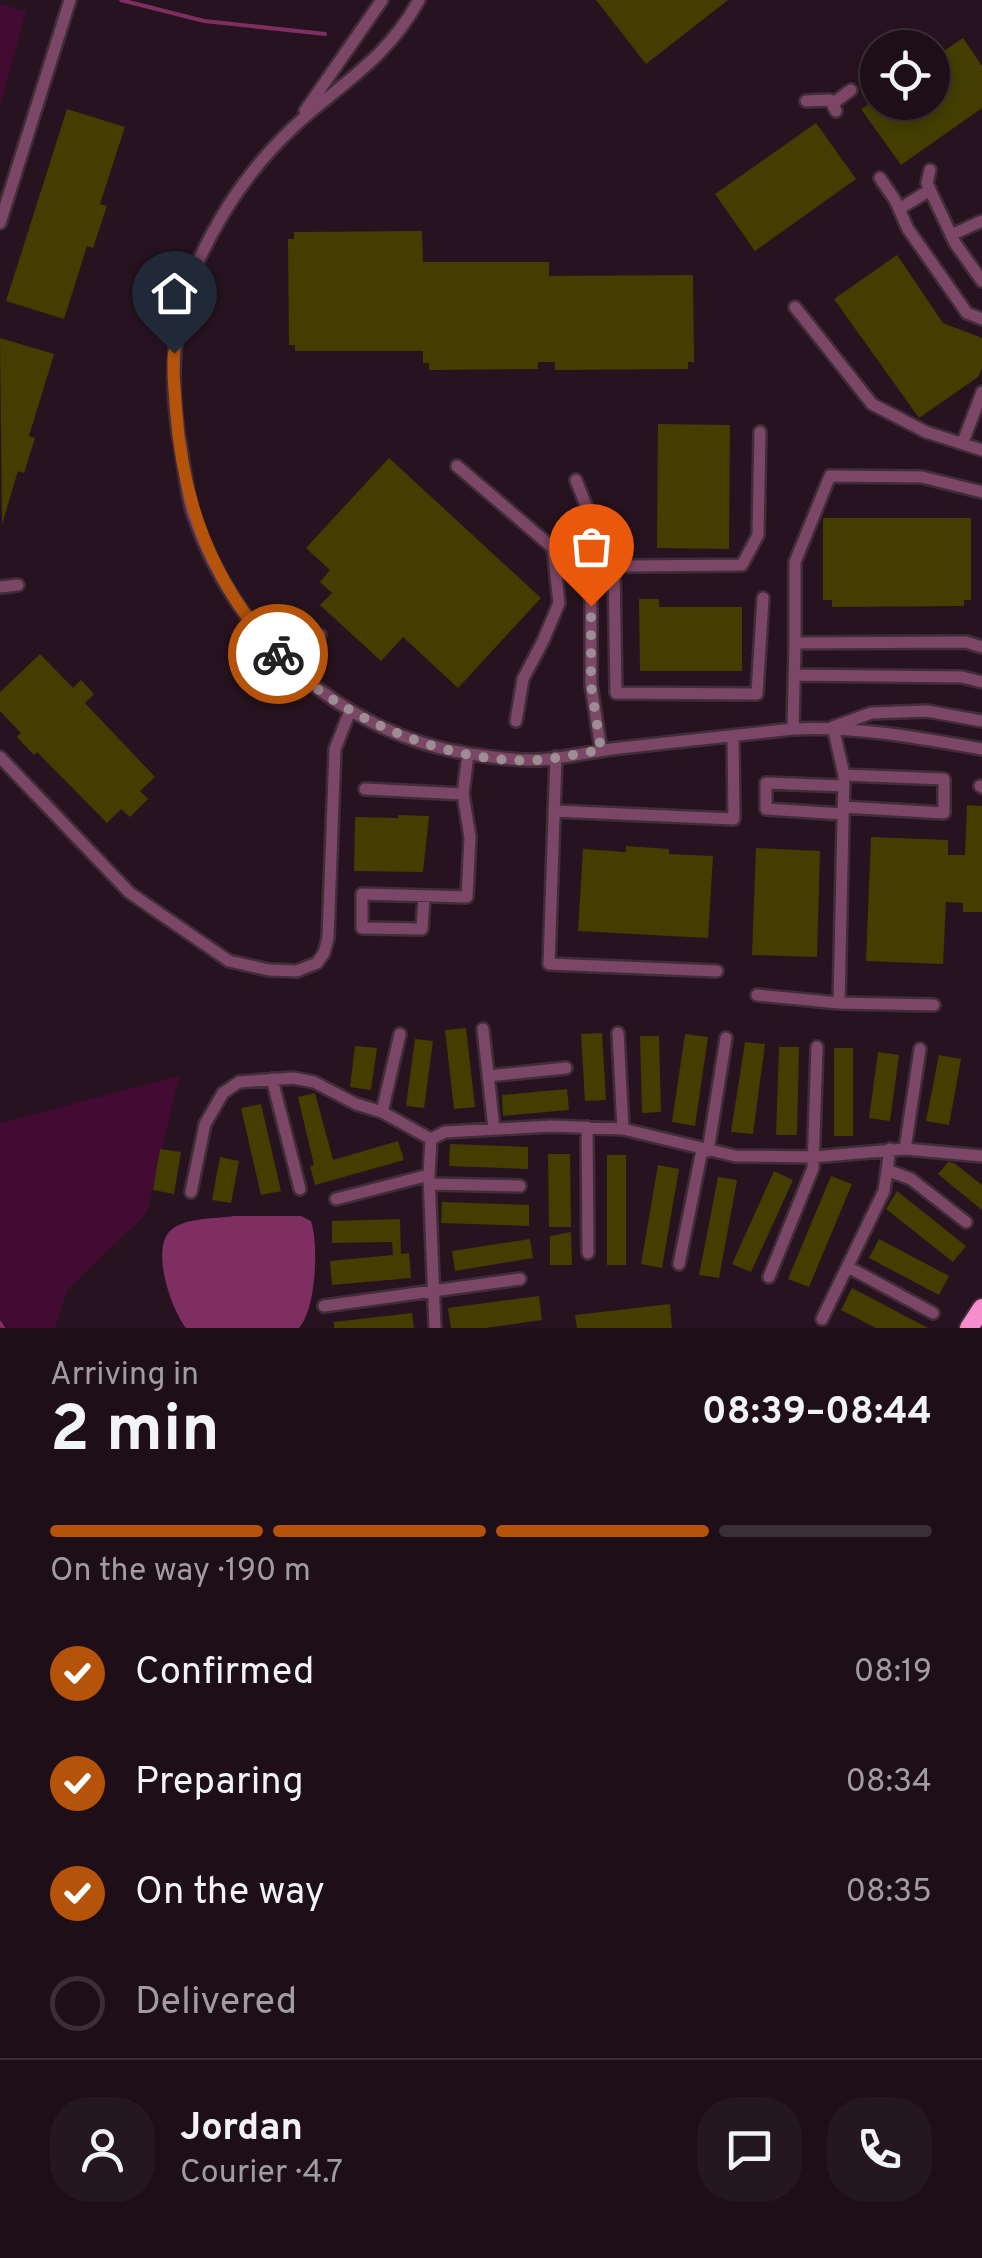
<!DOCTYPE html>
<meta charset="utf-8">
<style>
:root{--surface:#1d0e17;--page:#251720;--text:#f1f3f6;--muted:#a09ca1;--line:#3b2e36;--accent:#b45309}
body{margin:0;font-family:Overpass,sans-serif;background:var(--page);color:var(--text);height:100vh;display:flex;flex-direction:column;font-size:38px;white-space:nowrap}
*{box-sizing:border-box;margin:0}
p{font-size:32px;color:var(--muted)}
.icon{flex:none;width:55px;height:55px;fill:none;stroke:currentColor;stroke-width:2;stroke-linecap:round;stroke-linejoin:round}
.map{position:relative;height:1328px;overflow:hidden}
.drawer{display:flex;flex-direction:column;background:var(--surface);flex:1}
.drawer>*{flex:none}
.controls{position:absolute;left:860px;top:30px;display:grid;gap:20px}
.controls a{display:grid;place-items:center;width:90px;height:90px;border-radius:50%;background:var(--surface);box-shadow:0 5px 15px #0003,0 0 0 2px var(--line);font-size:50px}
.pin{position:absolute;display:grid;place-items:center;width:85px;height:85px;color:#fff;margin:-102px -42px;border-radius:50% 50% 50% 0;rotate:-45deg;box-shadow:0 0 10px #0007}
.pin .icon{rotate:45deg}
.courier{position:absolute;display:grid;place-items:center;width:100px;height:100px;margin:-50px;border:8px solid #b45309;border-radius:50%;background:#fff;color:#222;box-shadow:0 2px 12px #0007}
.head em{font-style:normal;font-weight:700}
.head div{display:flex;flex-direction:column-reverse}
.head{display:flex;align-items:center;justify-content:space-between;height:170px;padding:0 50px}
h1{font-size:65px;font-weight:700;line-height:75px}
.bar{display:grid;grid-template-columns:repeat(4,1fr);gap:15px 10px;align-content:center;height:120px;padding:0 50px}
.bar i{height:12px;border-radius:8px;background:var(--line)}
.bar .on{background:var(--accent)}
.bar p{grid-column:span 4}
.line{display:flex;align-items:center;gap:25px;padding:0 50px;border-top:2px solid var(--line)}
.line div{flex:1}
.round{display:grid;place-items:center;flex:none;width:105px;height:105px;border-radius:40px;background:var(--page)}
ol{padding:0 50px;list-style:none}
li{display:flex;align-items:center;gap:30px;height:110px}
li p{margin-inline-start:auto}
li .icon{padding:10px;border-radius:50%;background:var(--accent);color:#fff;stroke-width:4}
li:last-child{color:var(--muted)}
li i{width:55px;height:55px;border:5px solid var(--line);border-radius:50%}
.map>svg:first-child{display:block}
</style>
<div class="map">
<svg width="982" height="1328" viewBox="0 0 982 1328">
<rect width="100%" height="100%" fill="#27131f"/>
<path fill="#430b31" d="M0 4 26 11 0 106Z
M179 1076 147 1213 68 1289 55 1328H0V1123Z"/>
<path fill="#7e2e61" d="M234 1216H301L311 1221C319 1246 316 1309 299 1328H186C171 1309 150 1248 171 1230 186 1217 216 1219 234 1216Z"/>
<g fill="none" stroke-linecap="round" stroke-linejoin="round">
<path stroke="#7e2e61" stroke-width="4" d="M121 0 204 21 325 34
M0 1323 3 1328"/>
</g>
<path fill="#433e00" d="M596 0H728L646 64Z
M963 38 982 66V108L901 165 861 109 878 98V102H932V59Z
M67 109 125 127 100 204 107 206 93 248 87 246 64 319 6 301Z
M816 123 856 179 755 251 715 194Z
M422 231 423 262H549V276L693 275 694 362H688V369L555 370V362H538V369L429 370V363H423V351H295V345H289L288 239H294V232Z
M897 255 943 323 982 338V368L978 377 919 418 834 299Z
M0 338 54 354 29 436 35 438 24 473 18 471 2 524Z
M658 424 730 425 729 549 657 548Z
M389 458 541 598 458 688 403 637 381 661 320 605 332 593 320 582 330 570 306 548Z
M823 518H971V600H964V606L832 607V600H823Z
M639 599H659V607H742V671H640Z
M40 654 73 688 81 680 94 694 85 703 155 777 140 791 148 799 130 817 121 809 107 823 37 752 34 755 17 737 21 733 0 711V692Z
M967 805 982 806V912H963V903L946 902 943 964 866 961 871 837 948 840V855H965Z
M398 815 429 816 423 872 354 871 355 817 398 818Z
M626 846 669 849V854L713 856 708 938 578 931 583 849 626 852Z
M756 848 820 851 817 957 752 955Z
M466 1028 475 1107 454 1109 445 1030Z
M602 1033 606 1100 585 1101 581 1034Z
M685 1034 708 1037 695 1126 672 1122Z
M640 1036H659L661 1112 642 1113Z
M415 1039 433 1041 424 1108 406 1106Z
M745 1042 765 1044 753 1134 731 1132Z
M355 1046 377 1048 371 1090 350 1087Z
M779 1047H799L797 1135H776Z
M834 1048H853V1136H834Z
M878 1052 899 1055 890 1121 869 1118Z
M939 1055 961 1059 949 1125 926 1121Z
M567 1089 569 1110 503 1116 502 1095Z
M315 1093 333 1160 398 1141 404 1160 315 1185 310 1166 314 1165 298 1097Z
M261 1104 281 1191 261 1195 241 1108Z
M450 1144 528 1147V1169L449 1166Z
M160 1149 181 1152 174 1194 153 1190Z
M548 1154H570L571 1227H549Z
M607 1155H626V1265H607Z
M220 1157 239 1161 231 1203 212 1200Z
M948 1162 954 1163 982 1185V1210L938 1174Z
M658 1165 679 1169 662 1268 641 1264Z
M774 1171 793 1180 751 1272 732 1264Z
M831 1176 852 1184 809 1287 788 1279Z
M718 1177 737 1180 719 1278 699 1275Z
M897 1191 966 1246 953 1262 886 1209Z
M442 1202 529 1205V1226L441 1223Z
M400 1219 401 1254 409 1253 411 1278 332 1285 330 1261 393 1255 392 1242 332 1243V1221Z
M571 1232 572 1265H550V1236Z
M530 1239 533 1258 455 1271 452 1251Z
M879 1239 949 1276 939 1295 869 1258Z
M852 1288 928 1328H876L841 1310Z
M539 1296 542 1320 485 1328H451L448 1308Z
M670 1304 672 1328H577L575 1315Z
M412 1313 414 1328H334V1322Z"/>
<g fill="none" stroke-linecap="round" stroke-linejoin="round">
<defs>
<path id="minor" d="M419 0C387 58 346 80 298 123 255 162 222 209 198 262 170 323 169 390 182 455 185 474 187 496 193 514 234 637 341 734 470 754 491 757 517 761 538 760 565 758 593 751 620 748 678 742 735 735 793 729 856 726 920 738 982 749
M806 101 830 100 836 111
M832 104 851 90
M305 111 382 0
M880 178 895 200 908 229 967 313 982 319
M930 190 955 243 982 281
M899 209 930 190 927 183 930 170
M0 223 70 0
M951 235 982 221
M795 307 872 404 926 432 982 450
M963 442 982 392
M457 466 553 548 559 603 543 641 523 679 516 721
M576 480 587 508 591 532V685L601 750
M614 566 616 693 757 694 763 598
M628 566 742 565 758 535 760 432
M0 587 18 585
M795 643V562L830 476 922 477 982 492
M289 665 320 635
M794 675 962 677 982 682
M833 727 844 775 839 1003 934 1005
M833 727 871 713 927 711 982 721
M793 729 795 643 966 642 982 647
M0 757 130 893 229 961 269 970 297 971 317 963 324 953 328 938 335 749 350 711
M556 757 549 964 717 971
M980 786 982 787
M365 789 463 794 468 754
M843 807 944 813V779L844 775
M554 811 734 819 733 736
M843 814 766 809V783L844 786
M424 896 422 929 362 928V894L467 897 470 837 463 794
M757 995 839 1003
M483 1029 494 1129
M618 1033 623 1129
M488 1076 566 1068
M272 1079 300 1189
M382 1112 400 1034
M587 1127 588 1253
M431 1139 445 1132 552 1126 623 1129 735 1156 813 1157 905 1149 982 1156
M431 1139 429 1175 435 1328
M905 1149 920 1049
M708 1151 726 1038
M887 1170 911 1179 966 1222
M429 1184 520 1186
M191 1192 205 1124 223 1093 239 1082 293 1078 314 1082 356 1104 382 1112 431 1139
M336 1199 429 1175
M679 1264 702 1150
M848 1267 933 1313
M769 1277 813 1168 817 1047
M324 1306 520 1279
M822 1319 884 1191 890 1149"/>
<path id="highway" d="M969 1328 982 1308"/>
</defs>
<use href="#minor" stroke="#402d38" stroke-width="16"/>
<use href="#highway" stroke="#402d38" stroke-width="22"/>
<use href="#minor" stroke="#7c4766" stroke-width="11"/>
<use href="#highway" stroke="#f88dcd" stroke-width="18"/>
</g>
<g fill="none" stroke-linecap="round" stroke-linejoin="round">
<path stroke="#9d8d95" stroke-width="10" stroke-dasharray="0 18" d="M278 654C336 718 452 766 539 760 560 758 581 753 601 750L591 685V606"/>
<path stroke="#b45309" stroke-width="12" d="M174 353C172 372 175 389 176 408 182 501 213 585 278 654"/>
</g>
</svg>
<div class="controls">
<a><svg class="icon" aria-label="locate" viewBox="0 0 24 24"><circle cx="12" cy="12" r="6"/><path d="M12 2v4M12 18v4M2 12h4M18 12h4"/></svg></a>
</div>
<div class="pin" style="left:591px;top:606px;background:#ea580c"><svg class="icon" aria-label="bag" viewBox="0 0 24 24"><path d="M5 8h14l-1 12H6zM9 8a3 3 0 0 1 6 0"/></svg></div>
<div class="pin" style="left:174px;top:353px;background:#1f2937"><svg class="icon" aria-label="home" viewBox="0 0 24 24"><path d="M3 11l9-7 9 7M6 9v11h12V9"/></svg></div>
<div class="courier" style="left:278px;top:654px"><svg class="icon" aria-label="bike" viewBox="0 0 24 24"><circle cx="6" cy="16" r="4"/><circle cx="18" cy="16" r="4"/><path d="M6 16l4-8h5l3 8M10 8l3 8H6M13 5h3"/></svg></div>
</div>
<section class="drawer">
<div class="head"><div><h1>2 min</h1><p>Arriving in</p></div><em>08:39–08:44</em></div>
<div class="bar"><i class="on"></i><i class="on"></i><i class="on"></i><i></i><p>On the way · 190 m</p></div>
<ol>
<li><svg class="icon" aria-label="check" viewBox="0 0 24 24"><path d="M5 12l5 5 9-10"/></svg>Confirmed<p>08:19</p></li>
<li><svg class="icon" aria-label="check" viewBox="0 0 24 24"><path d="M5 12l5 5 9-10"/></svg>Preparing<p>08:34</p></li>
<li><svg class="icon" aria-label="check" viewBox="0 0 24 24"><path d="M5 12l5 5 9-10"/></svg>On the way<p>08:35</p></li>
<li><i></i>Delivered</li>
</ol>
<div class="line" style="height:180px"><a class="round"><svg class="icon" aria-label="person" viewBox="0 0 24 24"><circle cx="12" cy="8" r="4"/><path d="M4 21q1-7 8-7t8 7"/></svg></a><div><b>Jordan</b><p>Courier · 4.7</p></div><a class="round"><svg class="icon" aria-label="chat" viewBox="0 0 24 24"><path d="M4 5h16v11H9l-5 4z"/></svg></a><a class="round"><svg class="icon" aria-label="phone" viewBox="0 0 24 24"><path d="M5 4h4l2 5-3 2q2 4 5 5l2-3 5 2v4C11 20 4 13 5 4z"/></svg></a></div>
</section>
